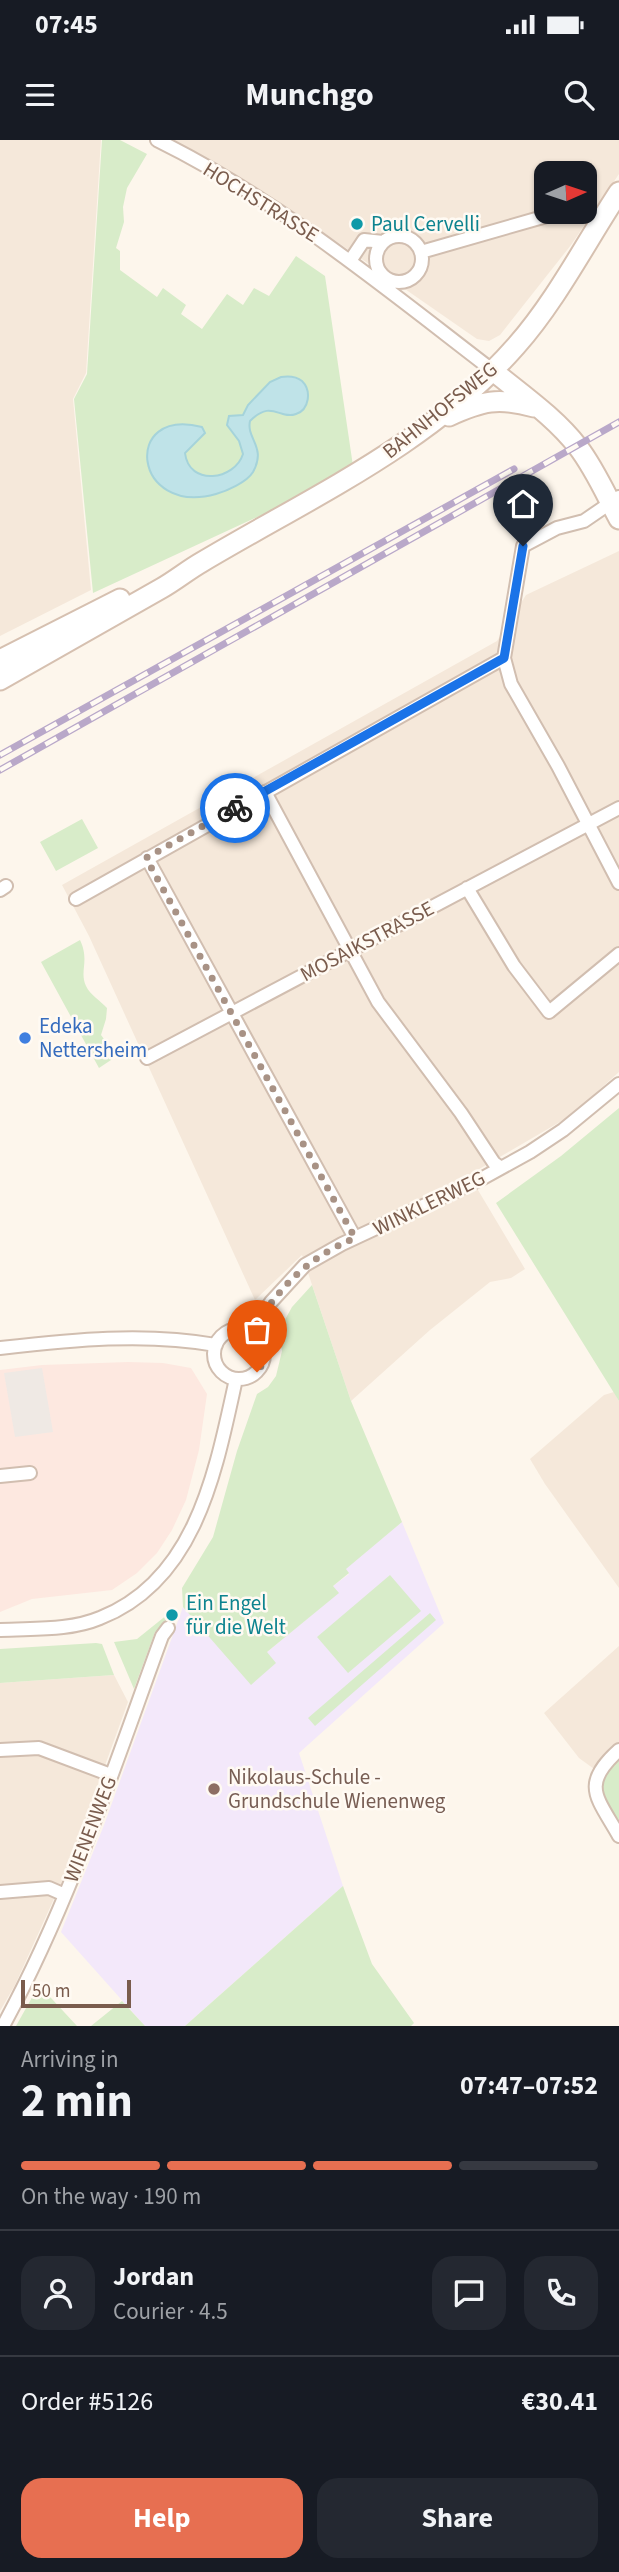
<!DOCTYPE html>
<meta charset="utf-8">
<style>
:root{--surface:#171b24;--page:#242831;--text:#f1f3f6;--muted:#9ea1a6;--line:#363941;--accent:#e76f51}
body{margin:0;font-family:"Source Sans 3",sans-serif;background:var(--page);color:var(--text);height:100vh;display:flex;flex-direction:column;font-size:26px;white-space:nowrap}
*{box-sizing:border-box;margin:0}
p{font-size:23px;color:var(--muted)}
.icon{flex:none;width:38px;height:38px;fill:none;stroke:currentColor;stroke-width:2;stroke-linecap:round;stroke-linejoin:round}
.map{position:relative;height:1886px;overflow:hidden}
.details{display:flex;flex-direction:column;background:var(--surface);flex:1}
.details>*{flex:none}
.needle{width:46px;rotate:87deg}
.fabs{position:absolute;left:534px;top:21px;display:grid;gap:14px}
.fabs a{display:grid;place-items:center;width:63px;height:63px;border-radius:14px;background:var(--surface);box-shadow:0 2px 5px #0004;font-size:35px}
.scale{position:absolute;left:21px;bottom:18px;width:110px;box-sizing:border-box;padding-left:7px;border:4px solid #7a5c4d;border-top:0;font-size:19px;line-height:24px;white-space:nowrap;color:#7a5c4d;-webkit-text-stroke:5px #fffaf3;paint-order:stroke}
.pin{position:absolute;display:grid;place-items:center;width:60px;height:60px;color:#fff;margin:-72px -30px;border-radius:50% 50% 50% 0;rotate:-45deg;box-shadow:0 0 7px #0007}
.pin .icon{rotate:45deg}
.courier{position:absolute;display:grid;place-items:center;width:70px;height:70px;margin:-35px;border:5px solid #1a73e8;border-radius:50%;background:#fff;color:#222;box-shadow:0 2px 9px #0007}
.headline em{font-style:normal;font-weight:700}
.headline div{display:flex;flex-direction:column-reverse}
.headline{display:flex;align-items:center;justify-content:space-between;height:119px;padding:0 21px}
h1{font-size:46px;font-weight:700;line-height:52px}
.bar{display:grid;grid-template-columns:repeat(4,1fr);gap:10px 7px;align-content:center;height:84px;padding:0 21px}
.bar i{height:9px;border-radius:5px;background:var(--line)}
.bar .selected{background:var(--accent)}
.bar p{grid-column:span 4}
.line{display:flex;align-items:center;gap:18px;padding:0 21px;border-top:2px solid var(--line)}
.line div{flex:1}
.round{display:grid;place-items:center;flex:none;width:74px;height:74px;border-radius:21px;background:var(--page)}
.cta{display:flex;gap:14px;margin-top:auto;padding:14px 21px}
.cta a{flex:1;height:80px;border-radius:21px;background:var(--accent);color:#fff;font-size:28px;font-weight:700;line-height:80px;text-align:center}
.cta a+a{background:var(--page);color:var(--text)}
.status{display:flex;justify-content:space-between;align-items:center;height:49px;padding:0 35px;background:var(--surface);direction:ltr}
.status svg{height:19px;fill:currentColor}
header{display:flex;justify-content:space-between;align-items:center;height:91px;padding:0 21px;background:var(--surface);font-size:32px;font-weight:700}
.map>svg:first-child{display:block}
</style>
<div class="status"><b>07:45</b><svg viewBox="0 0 49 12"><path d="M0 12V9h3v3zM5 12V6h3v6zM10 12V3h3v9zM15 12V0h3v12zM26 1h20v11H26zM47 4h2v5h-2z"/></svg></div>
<header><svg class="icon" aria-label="menu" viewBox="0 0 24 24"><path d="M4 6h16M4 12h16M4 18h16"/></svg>Munchgo<svg class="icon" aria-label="search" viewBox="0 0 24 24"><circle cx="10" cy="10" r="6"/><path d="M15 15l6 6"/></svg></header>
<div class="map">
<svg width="619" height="1886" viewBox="0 0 619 1886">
<rect width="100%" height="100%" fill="#fdf6ec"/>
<path fill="#f5e8da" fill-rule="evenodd" d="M0 0H101L86 233 73 259 91 450 0 496Z
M171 0H619V34L571 105 500 195 489 201 477 199 294 72 229 31ZM546 33H584V72H546Z
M619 411V932L570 976 469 1035 525 1129 511 1138 490 1142 430 1190 351 1261 302 1115 255 1160 89 796 62 745 497 501 526 455Z
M614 1252 619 1261V1448L545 1344 530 1319 604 1255Z
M619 1506V1618L601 1634 579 1618 544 1573Z
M114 1535 128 1562 67 1730 15 1845 0 1871V1543Z"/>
<path fill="#fde8e0" d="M128 1222 163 1223 191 1228 207 1254 199 1310 186 1360 172 1390 157 1413 137 1433 112 1450 32 1459 0 1472V1230L42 1225Z"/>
<path fill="#efe9e4" d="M42 1228 53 1292 15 1297 4 1233Z"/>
<path fill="#f3e8fa" d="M402 1382 444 1483 299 1613 343 1746 185 1886H145L61 1792 104 1685 183 1467 236 1526 266 1513 338 1453 333 1446 349 1434 345 1429Z"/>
<path fill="#d8ecc9" d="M102 0H120L147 14 127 48 123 67 124 82 116 108 120 111V130L157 157 163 148 186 165 181 174 202 189 227 154 243 165 254 148 269 156 296 116 325 136 353 326 309 353 93 453 74 259 87 234Z
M82 679 98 708 56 731 40 702Z
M80 800C90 821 79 831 86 846 90 855 101 861 107 868L106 879 101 895 113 911 111 920 99 928 41 822Z
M619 968V1261L496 1063 561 1016Z
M312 1145 351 1261 402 1382 346 1429 349 1433 333 1446 339 1453 267 1512 276 1523 251 1545 183 1467 182 1448 213 1397 237 1311 257 1254 268 1247 276 1236 282 1211 279 1196 281 1187 292 1167Z
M390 1435 421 1471 348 1533 317 1497Z
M173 1470 176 1472 174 1477 155 1492 134 1549 114 1502 137 1499Z
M430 1473 436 1480 315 1586 308 1578Z
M96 1503 102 1504 114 1535 0 1543V1509Z
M619 1618V1684L605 1661 601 1634Z
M343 1746 372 1824 414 1883 411 1886H185Z
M39 1845 77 1886H16Z
M122 1861 145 1886H91Z"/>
<path fill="#bfe3e8" stroke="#a5d3da" stroke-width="2" d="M281 237C288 236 296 236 302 241 312 251 309 270 296 274 279 280 272 259 250 281 246 299 267 307 253 332 247 342 227 351 216 354 133 377 121 266 202 287L205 293 185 313C189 347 235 340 243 314L239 301 227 285 229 276 243 275 248 265 270 242Z"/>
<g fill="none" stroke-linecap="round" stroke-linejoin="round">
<defs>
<path id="minor" d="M157 0C279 60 385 148 492 230
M376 119a23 23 0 1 1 46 0a23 23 0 1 1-46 0Z
M421 112 550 75
M350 121 364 100 383 102
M504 518 511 544 558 626 619 743
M265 652 378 862 461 973 494 1023 501 1028
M147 718 355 1098
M467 748 514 826 549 872 619 814
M0 750 6 746
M76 759 504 518 523 406 557 388 584 381 619 357
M147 918 619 668
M214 1214a25 25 0 1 1 50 0a25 25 0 1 1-50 0Z
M251 1192 271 1162 305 1125 342 1104 481 1039 530 1012 563 990 619 944
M0 1208C72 1200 144 1192 216 1205
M0 1336 30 1333
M0 1490C33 1488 69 1491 100 1478 197 1440 216 1329 236 1239
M0 1610 39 1608 111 1635
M619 1610C580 1645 597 1657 619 1696
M0 1752 49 1748 65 1755
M3 1886C70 1763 114 1627 162 1496L168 1488"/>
<path id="secondary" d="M492 230C521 254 555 277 578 307 595 329 606 355 619 379
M449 276C482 261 498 257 534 267
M0 520 120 459
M0 540C54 509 108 479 162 448 176 440 188 430 202 422 311 357 430 304 516 206 556 161 586 102 619 52"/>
</defs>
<use href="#minor" stroke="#d1beb0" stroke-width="16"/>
<use href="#secondary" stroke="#d6c0b0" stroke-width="23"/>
<use href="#minor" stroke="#fff" stroke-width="12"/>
<use href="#secondary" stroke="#fff" stroke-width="19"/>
<defs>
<path id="rail" d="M0 615 514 329
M0 630 619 282"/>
</defs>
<use href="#rail" stroke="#b9a8c9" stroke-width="7"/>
<use href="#rail" stroke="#fffaf3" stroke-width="4.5" stroke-dasharray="13" stroke-linecap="butt"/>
</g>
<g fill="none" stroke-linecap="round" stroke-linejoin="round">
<path stroke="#a89285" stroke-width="7" stroke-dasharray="0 12.6" d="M235 668 146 718 355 1098C305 1119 280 1147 251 1192 265 1202 269 1218 257 1232"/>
<path stroke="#1a73e8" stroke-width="9" d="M235 668 504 518 523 406"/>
</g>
<g fill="#0f9aa8" stroke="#fffaf3" stroke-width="2.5">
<circle cx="357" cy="84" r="7"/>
<circle cx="172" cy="1475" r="7"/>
</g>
<circle fill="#3f7fe0" stroke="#fffaf3" stroke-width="2.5" cx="25" cy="898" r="7"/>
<circle fill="#8d6e63" stroke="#fffaf3" stroke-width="2.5" cx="214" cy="1649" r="7"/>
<g text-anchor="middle" stroke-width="5" stroke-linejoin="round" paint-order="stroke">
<g font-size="21" fill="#7a5c4d" stroke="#fffaf3">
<text transform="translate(261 62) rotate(32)" y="7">HOCHSTRASSE</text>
<text transform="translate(440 270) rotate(-39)" y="7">BAHNHOFSWEG</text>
<text transform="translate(367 801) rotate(-28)" y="7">MOSAIKSTRASSE</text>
<text transform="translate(429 1063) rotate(-26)" y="7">WINKLERWEG</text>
<text transform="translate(90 1689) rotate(-69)" y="7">WIENENWEG</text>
</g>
<g font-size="21" fill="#0d838f" stroke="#fffaf3" text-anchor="start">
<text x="371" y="91">Paul Cervelli</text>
<text x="186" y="1470">Ein Engel<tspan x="186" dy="24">für die Welt</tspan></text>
</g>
<g font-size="21" fill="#366cbe" stroke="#fffaf3" text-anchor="start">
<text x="39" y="893">Edeka<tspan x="39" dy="24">Nettersheim</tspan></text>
</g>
<g font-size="21" fill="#785e54" stroke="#fffaf3" text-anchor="start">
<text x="228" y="1644">Nikolaus-Schule -<tspan x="228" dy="24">Grundschule Wienenweg</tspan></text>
</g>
</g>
</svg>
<div class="fabs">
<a><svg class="needle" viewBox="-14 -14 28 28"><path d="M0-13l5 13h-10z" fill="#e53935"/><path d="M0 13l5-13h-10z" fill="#9ea1a6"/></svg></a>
</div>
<div class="scale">50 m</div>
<div class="pin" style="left:257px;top:1232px;background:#ea580c"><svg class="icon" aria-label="bag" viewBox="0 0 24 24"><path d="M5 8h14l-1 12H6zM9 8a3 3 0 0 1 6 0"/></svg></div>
<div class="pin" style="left:523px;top:406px;background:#1f2937"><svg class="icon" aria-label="home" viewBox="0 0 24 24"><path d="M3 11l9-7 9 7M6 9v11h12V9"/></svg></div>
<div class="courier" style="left:235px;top:668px"><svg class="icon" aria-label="bike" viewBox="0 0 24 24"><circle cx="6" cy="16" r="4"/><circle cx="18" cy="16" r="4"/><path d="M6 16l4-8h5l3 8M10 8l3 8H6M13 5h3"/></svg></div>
</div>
<section class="details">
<div class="headline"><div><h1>2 min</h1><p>Arriving in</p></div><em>07:47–07:52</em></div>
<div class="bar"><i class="selected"></i><i class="selected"></i><i class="selected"></i><i></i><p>On the way · 190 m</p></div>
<div class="line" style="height:126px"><a class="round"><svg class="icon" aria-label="person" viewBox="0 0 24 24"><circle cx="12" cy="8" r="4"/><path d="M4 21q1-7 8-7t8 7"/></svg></a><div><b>Jordan</b><p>Courier · 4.5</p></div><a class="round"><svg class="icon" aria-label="chat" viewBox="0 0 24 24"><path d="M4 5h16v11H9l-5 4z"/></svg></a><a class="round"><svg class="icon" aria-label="phone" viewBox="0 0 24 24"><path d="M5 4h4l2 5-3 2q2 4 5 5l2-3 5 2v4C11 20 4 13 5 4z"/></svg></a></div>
<div class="line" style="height:91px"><div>Order #5126</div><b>€30.41</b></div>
<div class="cta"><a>Help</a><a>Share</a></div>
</section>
